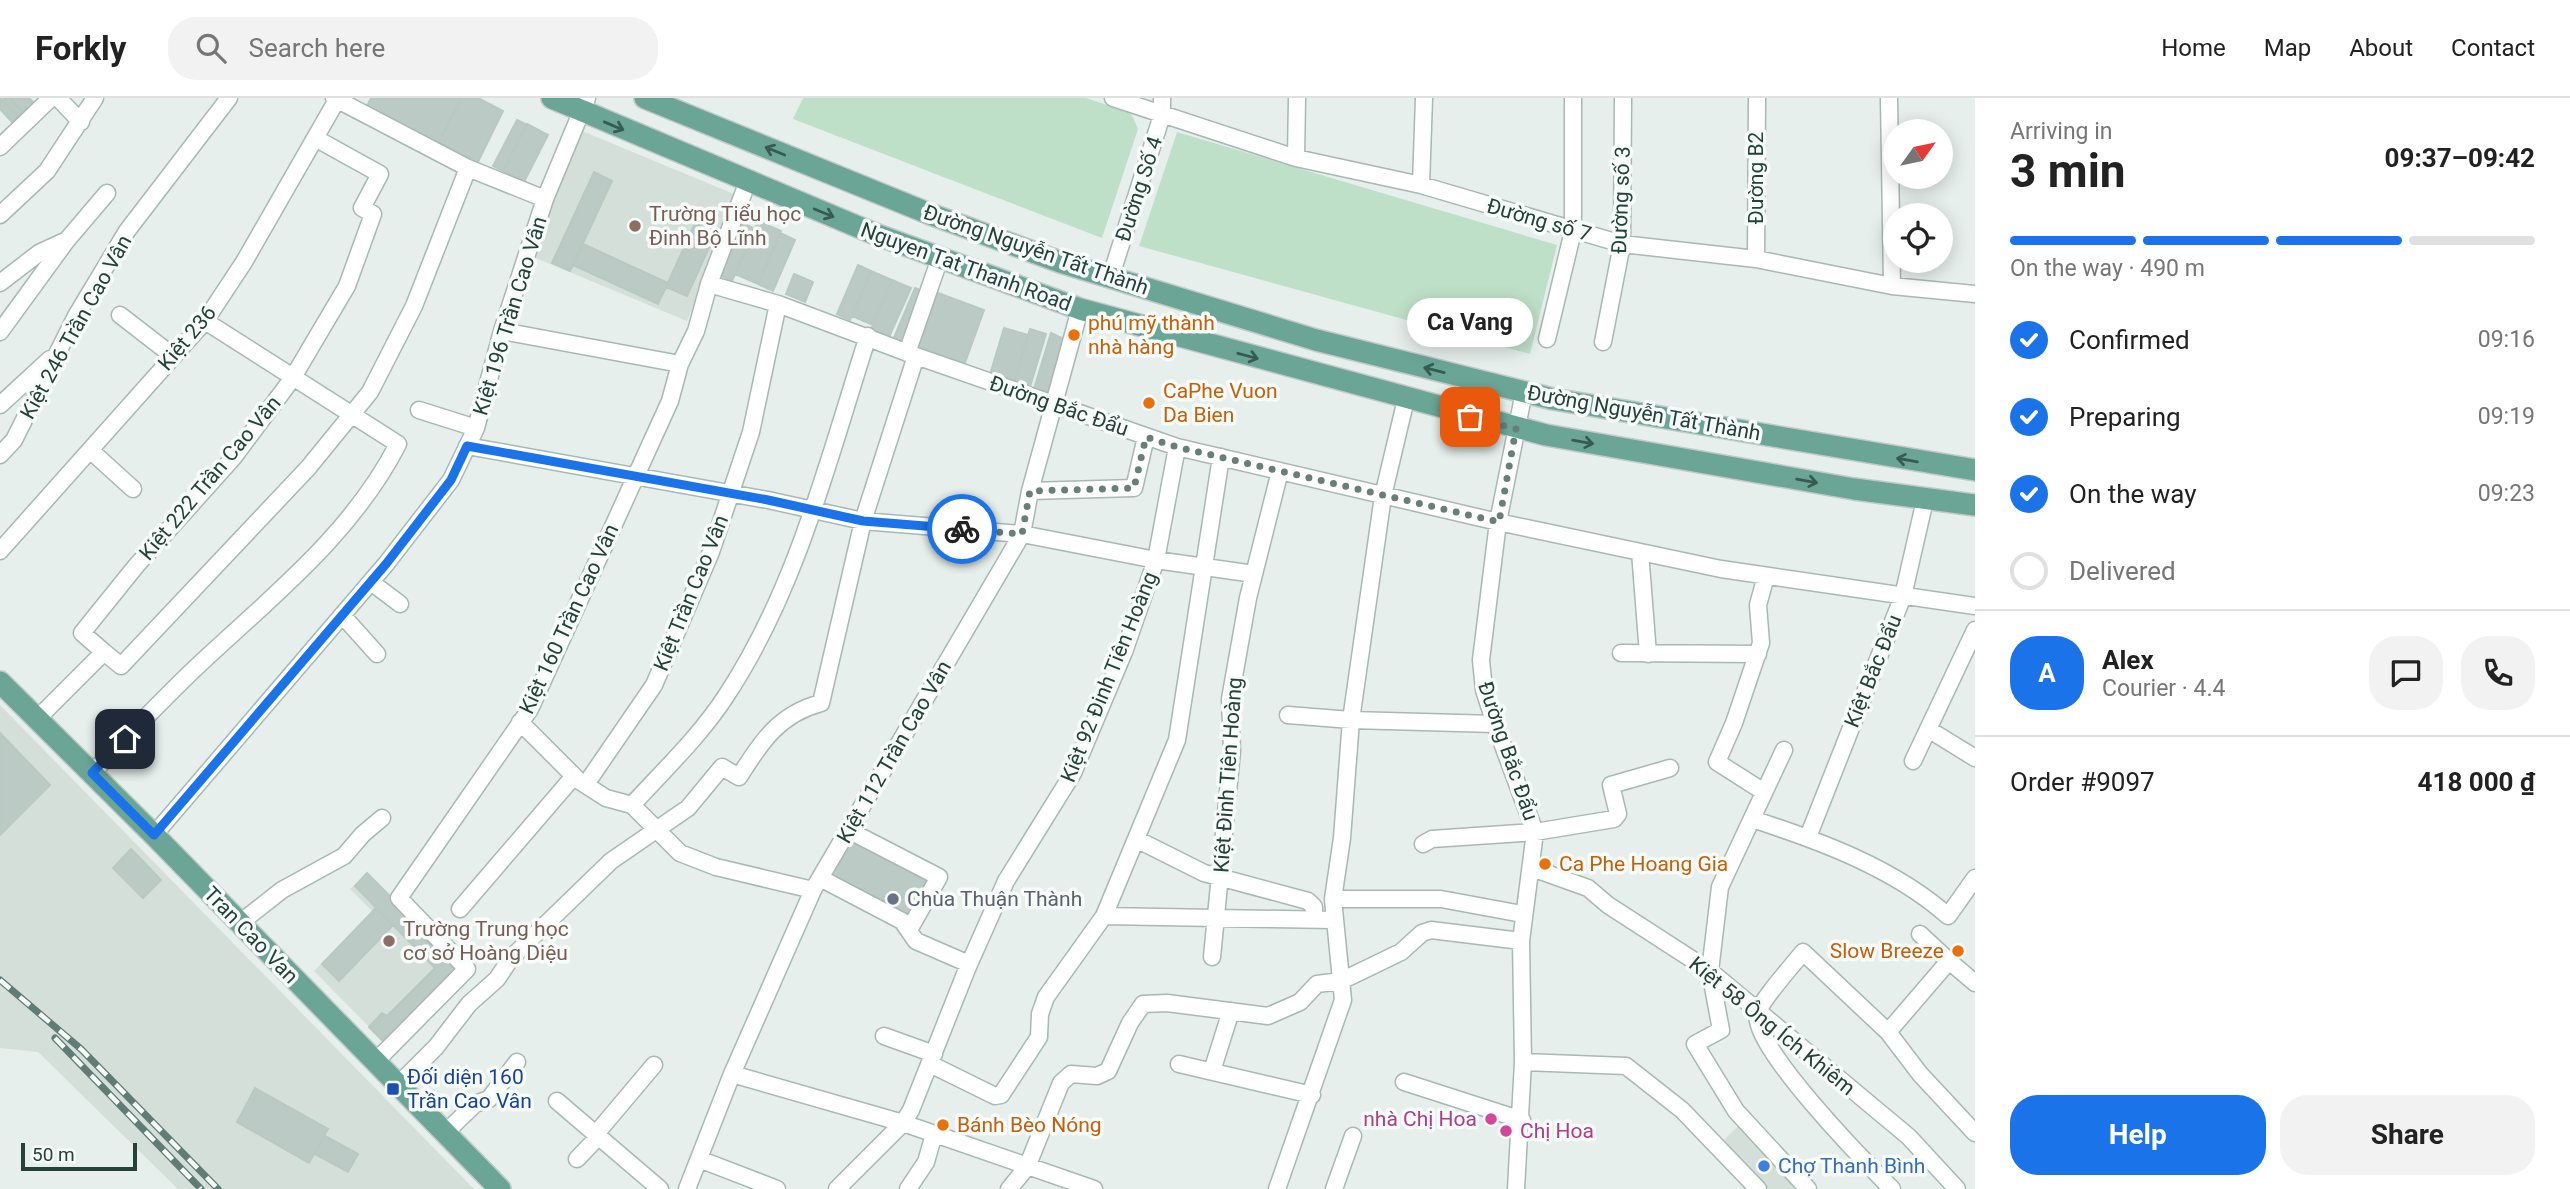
<!DOCTYPE html>
<meta charset="utf-8">
<style>
:root{--surface:#fff;--page:#f2f2f2;--text:#222;--muted:#767676;--line:#e0e0e0;--accent:#1a73e8}
body{margin:0;font-family:Roboto,sans-serif;background:var(--page);color:var(--text);height:100vh;display:flex;flex-direction:column;font-size:26px;white-space:nowrap}
*{box-sizing:border-box;margin:0}
p{font-size:23px;color:var(--muted)}
.icon{flex:none;width:38px;height:38px;fill:none;stroke:currentColor;stroke-width:2;stroke-linecap:round;stroke-linejoin:round}
.map{position:relative;flex:1;overflow:hidden}
.details{display:flex;flex-direction:column;background:var(--surface);width:595px}
.details>*{flex:none}
.needle{width:46px;rotate:57deg}
.tools{position:absolute;left:1883px;top:21px;display:grid;gap:14px}
.tools a{display:grid;place-items:center;width:70px;height:70px;border-radius:50%;background:var(--surface);box-shadow:0 4px 18px #0003;font-size:35px}
.scale{position:absolute;left:21px;bottom:18px;width:116px;box-sizing:border-box;padding-left:7px;border:4px solid #24423a;border-top:0;font-size:19px;line-height:24px;white-space:nowrap;color:#24423a;-webkit-text-stroke:5px #f7fbf9;paint-order:stroke}
.pin{position:absolute;display:grid;place-items:center;width:60px;height:60px;color:#fff;margin:-30px;border-radius:14px;box-shadow:0 4px 10px #0006}
.courier{position:absolute;display:grid;place-items:center;width:70px;height:70px;margin:-35px;border:5px solid #1a73e8;border-radius:50%;background:#fff;color:#222;box-shadow:0 2px 9px #0007}
.bubble{position:absolute;height:49px;border-radius:24px;background:var(--surface);box-shadow:0 4px 18px #0003;font-size:23px;font-weight:700;line-height:49px;text-align:center}
.head em{font-style:normal;font-weight:700}
.head div{display:flex;flex-direction:column-reverse}
.head{display:flex;align-items:center;justify-content:space-between;height:119px;padding:0 35px}
h1{font-size:46px;font-weight:700;line-height:52px}
.bar{display:grid;grid-template-columns:repeat(4,1fr);gap:10px 7px;align-content:center;height:84px;padding:0 35px}
.bar i{height:9px;border-radius:5px;background:var(--line)}
.bar .current{background:var(--accent)}
.bar p{grid-column:span 4}
.line{display:flex;align-items:center;gap:18px;padding:0 35px;border-top:2px solid var(--line)}
.line div{flex:1}
.round{display:grid;place-items:center;flex:none;width:74px;height:74px;border-radius:28px;background:var(--page)}
ol{padding:0 35px;list-style:none}
li{display:flex;align-items:center;gap:21px;height:77px}
li p{margin-inline-start:auto}
li .icon{padding:7px;border-radius:50%;background:var(--accent);color:#fff;stroke-width:4}
li:last-child{color:var(--muted)}
li i{width:38px;height:38px;border:4px solid var(--line);border-radius:50%}
.button{display:flex;gap:14px;margin-top:auto;padding:14px 35px}
.button a{flex:1;height:80px;border-radius:28px;background:var(--accent);color:#fff;font-size:28px;font-weight:700;line-height:80px;text-align:center}
.button a+a{background:var(--page);color:var(--text)}
header{display:flex;align-items:center;gap:42px;box-sizing:border-box;height:98px;padding:0 35px;background:var(--surface);border-bottom:2px solid var(--line)}
header strong{font-size:33px}
nav{display:flex;gap:38px;margin-inline-start:auto;font-size:24px}
.search{width:490px;height:63px;background:var(--page);display:flex;align-items:center;gap:18px;box-sizing:border-box;padding:0 24px;border-radius:28px;color:var(--muted);font-size:26px}
main{display:flex;flex:1;min-height:0}
.map>svg:first-child{display:block}
</style>
<header>
<strong>Forkly</strong>
<div class="search"><svg class="icon" aria-label="search" viewBox="0 0 24 24"><circle cx="10" cy="10" r="6"/><path d="M15 15l6 6"/></svg>Search here</div>
<nav><a>Home</a><a>Map</a><a>About</a><a>Contact</a></nav>
</header>
<main>
<div class="map">
<svg width="1975" height="1091" viewBox="0 0 1975 1091">
<rect width="100%" height="100%" fill="#e6efeb"/>
<path fill="#d4dfda" d="M582 33 739 98 687 223 531 158Z
M0 607 474 1091H178L38 954 0 950Z
M367 775 463 872 388 948 314 873 373 814 350 791Z
M1742 1024 1807 1091H1764L1720 1046Z"/>
<path fill="#bfe0c8" d="M803 0H1086L1131 15 1138 31 1102 140 793 21Z
M1177 34 1557 147 1530 256 1139 148Z"/>
<path fill="#bbcac4" stroke="#b8c9c2" stroke-width="2" d="M0 0 18 18 12 24 0 11Z
M5 0H10L23 14 18 18 2 2Z
M10 0H29L36 7 25 17Z
M371 0H461L438 47 366 10Z
M461 0H478L503 13 477 66 438 47Z
M517 22 527 27 503 73 493 68Z
M527 26 548 37 524 84 503 73Z
M594 74 612 83 570 173 552 165Z
M697 121 718 130 687 198 666 189Z
M758 123 781 133 758 186 735 176Z
M740 124 755 131 732 183 717 176Z
M780 135 795 142 773 193 758 186Z
M583 146 668 185 658 206 573 167Z
M858 167 871 173 850 222 837 216Z
M871 173 892 182 873 227 852 218Z
M794 176 813 184 805 204 786 196Z
M892 182 911 190 889 239 871 231Z
M915 190 929 196 907 248 893 242Z
M938 195 984 212 963 270 917 253Z
M1004 230 1028 237 1013 287 989 280Z
M1030 231 1046 236 1029 292 1013 287Z
M1051 235 1068 243 1051 300 1033 294Z
M0 635 50 687 0 737Z
M848 738 928 780 909 822 825 778Z
M131 751 161 782 143 800 113 770Z
M367 775 463 872 388 948 369 929 382 915 387 918 435 870 355 788Z
M376 810 393 827 339 883 322 866Z
M255 990 328 1031 309 1065 237 1024Z
M325 1038 358 1056 348 1074 315 1056Z"/>
<g fill="none" stroke-linecap="round" stroke-linejoin="round">
<defs>
<path id="minor" d="M58 0 81 24
M334 0 468 70 545 101
M1113 0 1296 60 1421 87 1622 146 1756 161 1892 188 1975 196
M1889 0 1892 188
M0 49 51 0
M1296 60 1297 0
M1421 87 1424 0
M0 117 47 73 95 0
M1756 161 1757 0
M1110 181 1162 17V0
M0 185 39 155 65 143
M709 186 778 206 916 258 1177 349 1498 424 1721 471 1975 508
M120 217 173 258
M502 233 680 266
M0 234 67 142 107 95
M1547 241 1573 133V0
M1603 244 1622 146 1623 0
M907 255 940 160
M0 307 50 261
M419 312 476 330
M467 348 768 402 863 423 1022 436 1156 462 1254 476
M90 352 133 391
M0 357 14 342 76 218 127 133 229 0
M1030 393 1134 390 1146 339
M0 453 205 223 244 164 338 0
M1640 454 1648 556
M371 484 400 506
M342 517 377 556
M104 554 82 535 136 468 233 360 292 281 347 188 373 116 362 110 380 76 315 40
M1621 555 1758 556
M1288 617 1351 622 1495 626
M37 621 104 554 121 568 308 370 370 294 414 208 468 70
M520 624 578 682 606 700 632 707 680 755 716 769 813 792
M1928 631 1975 660
M1784 652 1720 789 1710 873 1721 932 1695 946 1736 1013 1808 1091
M1913 663 1975 532
M92 675C129 637 165 598 204 562 275 496 353 434 398 346L205 223
M586 686 654 587 711 454 751 334 778 206
M1764 694 1717 664 1734 625 1761 545 1758 507 1766 478
M632 707C664 672 700 638 726 598 797 491 829 359 868 238
M1752 721C1820 743 1894 770 1948 818L1975 780
M848 732 939 779 909 832
M154 737 386 466 451 382 476 330 502 233 545 101 587 0
M1808 739 1903 498 1925 402
M1138 742 1204 775 1308 803 1314 809V822
M1423 746 1432 741 1535 734 1614 721 1618 716 1611 687 1670 670
M1532 770 1588 790 1608 807 1710 873 1909 1039 1957 1091
M820 780 902 823 916 843 969 866
M1333 801H1441L1522 816
M460 811 574 678
M1104 818 1335 822
M240 825 282 792 344 758 363 736 382 720
M1212 859 1232 653 1230 601 1248 500 1280 373
M1949 863 1975 885
M1888 934 1949 863 1920 836
M884 938 934 956
M375 964 467 871 399 800 530 611 670 303 680 266 696 233 709 186 748 83
M1523 964 1626 968 1682 1012 1758 1091
M930 966 995 998 1001 997 1039 939 1040 916 1046 899 1104 818 1177 642 1221 359
M1179 966 1312 997
M1212 973 1231 913
M732 976 903 1025 1094 1091
M1404 984 1522 1022
M398 987 436 949 469 906 497 881 511 860 611 763 688 710 722 669 739 679C761 644 779 616 821 605L863 423 916 258
M557 1003 660 1091
M445 1035 475 1006 489 1001 517 964
M595 1037 654 967
M577 1061 598 1039
M699 1061 777 1091
M687 1091 732 976 813 792 1022 436 1030 393 1080 211
M837 1091 903 1025 911 1012 967 871 1006 783 1073 675 1124 554 1156 462 1177 349
M908 1091 926 1064 934 1036
M1009 1091 1027 1069 1061 985 1071 976 1097 978 1108 973 1130 925 1143 906 1167 905 1268 918 1300 904 1317 886 1341 883 1401 854 1422 835 1431 832 1521 843
M1277 1091 1343 902 1333 801 1342 740 1351 622 1383 398 1406 301
M1334 1091 1353 1038
M1516 1091 1523 964 1521 843 1535 734 1495 626 1484 592 1481 562 1498 424 1524 294
M1892 1091C1867 1066 1747 944 1758 914 1762 901 1793 867 1803 854L1888 934 1920 976 1975 1035"/>
<path id="major" d="M552 0 875 136 1080 211 1546 337 1854 391 1975 407
M645 0 930 116 1060 164 1316 242 1553 301 1975 372
M0 584 154 737 500 1091"/>
</defs>
<use href="#minor" stroke="#a8b8b2" stroke-width="19"/>
<use href="#major" stroke="#c2cac8" stroke-width="24"/>
<use href="#minor" stroke="#fff" stroke-width="16"/>
<use href="#major" stroke="#6aa596" stroke-width="21"/>
<defs>
<path id="rail" d="M0 882 81 951 218 1091
M55 940 201 1091"/>
</defs>
<use href="#rail" stroke="#5f7d75" stroke-width="7"/>
<use href="#rail" stroke="#f7fbf9" stroke-width="4.5" stroke-dasharray="13" stroke-linecap="butt"/>
</g>
<defs><path id="oneway-shaft" d="M-6 0H5M1.5-3L5.5 0L1.5 3" fill="none" stroke-width="1.6" stroke-linecap="round" stroke-linejoin="round" transform="scale(1.75)"/></defs>
<g stroke="#365b51">
<use href="#oneway-shaft" transform="translate(614 28) rotate(23)"/>
<use href="#oneway-shaft" transform="translate(775 53) rotate(-158)"/>
<use href="#oneway-shaft" transform="translate(824 115) rotate(22)"/>
<use href="#oneway-shaft" transform="translate(1248 258) rotate(15)"/>
<use href="#oneway-shaft" transform="translate(1434 272) rotate(-166)"/>
<use href="#oneway-shaft" transform="translate(1583 344) rotate(10)"/>
<use href="#oneway-shaft" transform="translate(1907 362) rotate(-170)"/>
<use href="#oneway-shaft" transform="translate(1807 383) rotate(10)"/>
</g>
<g fill="none" stroke-linecap="round" stroke-linejoin="round">
<path stroke="#687f78" stroke-width="7" stroke-dasharray="0 12.6" d="M962 431 1022 436 1030 393 1134 390 1146 339 1177 349 1499 424 1516 331 1470 319"/>
<path stroke="#1a73e8" stroke-width="9" d="M125 641 92 675 154 737 386 466 451 382 467 348 768 402 863 423 962 431"/>
</g>
<g fill="#8d6e63" stroke="#f7fbf9" stroke-width="2.5">
<circle cx="635" cy="128" r="7"/>
<circle cx="389" cy="843" r="7"/>
</g>
<g fill="#e8710a" stroke="#f7fbf9" stroke-width="2.5">
<circle cx="1074" cy="237" r="7"/>
<circle cx="1149" cy="305" r="7"/>
<circle cx="1545" cy="766" r="7"/>
<circle cx="1958" cy="853" r="7"/>
<circle cx="943" cy="1027" r="7"/>
</g>
<circle fill="#6b7280" stroke="#f7fbf9" stroke-width="2.5" cx="893" cy="801" r="7"/>
<rect fill="#1a4fb4" stroke="#f7fbf9" stroke-width="2.5" x="386" y="984" width="14" height="14" rx="3.5"/>
<g fill="#d1479c" stroke="#f7fbf9" stroke-width="2.5">
<circle cx="1491" cy="1021" r="7"/>
<circle cx="1506" cy="1033" r="7"/>
</g>
<circle fill="#3f7fe0" stroke="#f7fbf9" stroke-width="2.5" cx="1764" cy="1068" r="7"/>
<g text-anchor="middle" stroke-width="7" stroke-linejoin="round" paint-order="stroke">
<g font-size="21" fill="#24423a" stroke="#f7fbf9">
<text transform="translate(1756 80) rotate(-90)" y="7">Đường B2</text>
<text transform="translate(1139 91) rotate(-72)" y="7">Đường Số 4</text>
<text transform="translate(1621 102) rotate(-88)" y="7">Đường số 3</text>
<text transform="translate(1539 122) rotate(16)" y="7">Đường số 7</text>
<text transform="translate(1036 152) rotate(19)" y="7">Đường Nguyễn Tất Thành</text>
<text transform="translate(966 169) rotate(20)" y="7">Nguyen Tat Thanh Road</text>
<text transform="translate(510 218) rotate(-73)" y="7">Kiệt 196 Trần Cao Vân</text>
<text transform="translate(76 229) rotate(-61)" y="7">Kiệt 246 Trần Cao Vân</text>
<text transform="translate(187 240) rotate(-50)" y="7">Kiệt 236</text>
<text transform="translate(1059 308) rotate(19)" y="7">Đường Bắc Đẩu</text>
<text transform="translate(1644 315) rotate(10)" y="7">Đường Nguyễn Tất Thành</text>
<text transform="translate(210 380) rotate(-50)" y="7">Kiệt 222 Trần Cao Vân</text>
<text transform="translate(691 495) rotate(-68)" y="7">Kiệt Trần Cao Vân</text>
<text transform="translate(569 521) rotate(-65)" y="7">Kiệt 160 Trần Cao Vân</text>
<text transform="translate(1873 573) rotate(-68)" y="7">Kiệt Bắc Đẩu</text>
<text transform="translate(1109 579) rotate(-68)" y="7">Kiệt 92 Đinh Tiên Hoàng</text>
<text transform="translate(1508 653) rotate(71)" y="7">Đường Bắc Đẩu</text>
<text transform="translate(894 654) rotate(-60)" y="7">Kiệt 112 Trần Cao Vân</text>
<text transform="translate(1228 677) rotate(-86)" y="7">Kiệt Đinh Tiên Hoàng</text>
<text transform="translate(251 837) rotate(46)" y="7">Tran Cao Van</text>
<text transform="translate(1772 928) rotate(39)" y="7">Kiệt 58 Ông Ích Khiêm</text>
</g>
<g font-size="21" fill="#785e54" stroke="#f7fbf9" text-anchor="start">
<text x="649" y="123">Trường Tiểu học<tspan x="649" dy="24">Đinh Bộ Lĩnh</tspan></text>
<text x="403" y="838">Trường Trung học<tspan x="403" dy="24">cơ sở Hoàng Diệu</tspan></text>
</g>
<g font-size="21" fill="#c56008" stroke="#f7fbf9" text-anchor="start">
<text x="1088" y="232">phú mỹ thành<tspan x="1088" dy="24">nhà hàng</tspan></text>
<text x="1163" y="300">CaPhe Vuon<tspan x="1163" dy="24">Da Bien</tspan></text>
<text x="1559" y="773">Ca Phe Hoang Gia</text>
<text x="1944" y="860" text-anchor="end">Slow Breeze</text>
<text x="957" y="1034">Bánh Bèo Nóng</text>
</g>
<g font-size="21" fill="#5b616d" stroke="#f7fbf9" text-anchor="start">
<text x="907" y="808">Chùa Thuận Thành</text>
</g>
<g font-size="21" fill="#164399" stroke="#f7fbf9" text-anchor="start">
<text x="407" y="986">Đối diện 160<tspan x="407" dy="24">Trần Cao Vân</tspan></text>
</g>
<g font-size="21" fill="#b23c85" stroke="#f7fbf9" text-anchor="end">
<text x="1477" y="1028">nhà Chị Hoa</text>
<text x="1520" y="1040" text-anchor="start">Chị Hoa</text>
</g>
<g font-size="21" fill="#366cbe" stroke="#f7fbf9" text-anchor="start">
<text x="1778" y="1075">Chợ Thanh Bình</text>
</g>
</g>
</svg>
<div class="tools">
<a><svg class="needle" viewBox="-14 -14 28 28"><path d="M0-13l5 13h-10z" fill="#e53935"/><path d="M0 13l5-13h-10z" fill="#767676"/></svg></a>
<a><svg class="icon" aria-label="locate" viewBox="0 0 24 24"><circle cx="12" cy="12" r="6"/><path d="M12 2v4M12 18v4M2 12h4M18 12h4"/></svg></a>
</div>
<div class="scale">50 m</div>
<div class="pin" style="left:1470px;top:319px;background:#ea580c"><svg class="icon" aria-label="bag" viewBox="0 0 24 24"><path d="M5 8h14l-1 12H6zM9 8a3 3 0 0 1 6 0"/></svg></div>
<div class="pin" style="left:125px;top:641px;background:#1f2937"><svg class="icon" aria-label="home" viewBox="0 0 24 24"><path d="M3 11l9-7 9 7M6 9v11h12V9"/></svg></div>
<div class="courier" style="left:962px;top:431px"><svg class="icon" aria-label="bike" viewBox="0 0 24 24"><circle cx="6" cy="16" r="4"/><circle cx="18" cy="16" r="4"/><path d="M6 16l4-8h5l3 8M10 8l3 8H6M13 5h3"/></svg></div>
<div class="bubble" style="left:1407px;top:200px;width:126px">Ca Vang</div>
</div>
<section class="details">
<div class="head"><div><h1>3 min</h1><p>Arriving in</p></div><em>09:37–09:42</em></div>
<div class="bar"><i class="current"></i><i class="current"></i><i class="current"></i><i></i><p>On the way · 490 m</p></div>
<ol>
<li><svg class="icon" aria-label="check" viewBox="0 0 24 24"><path d="M5 12l5 5 9-10"/></svg>Confirmed<p>09:16</p></li>
<li><svg class="icon" aria-label="check" viewBox="0 0 24 24"><path d="M5 12l5 5 9-10"/></svg>Preparing<p>09:19</p></li>
<li><svg class="icon" aria-label="check" viewBox="0 0 24 24"><path d="M5 12l5 5 9-10"/></svg>On the way<p>09:23</p></li>
<li><i></i>Delivered</li>
</ol>
<div class="line" style="height:126px"><b class="round" style="background:var(--accent);color:#fff">A</b><div><b>Alex</b><p>Courier · 4.4</p></div><a class="round"><svg class="icon" aria-label="chat" viewBox="0 0 24 24"><path d="M4 5h16v11H9l-5 4z"/></svg></a><a class="round"><svg class="icon" aria-label="phone" viewBox="0 0 24 24"><path d="M5 4h4l2 5-3 2q2 4 5 5l2-3 5 2v4C11 20 4 13 5 4z"/></svg></a></div>
<div class="line" style="height:91px"><div>Order #9097</div><b>418 000 ₫</b></div>
<div class="button"><a>Help</a><a>Share</a></div>
</section>
</main>
